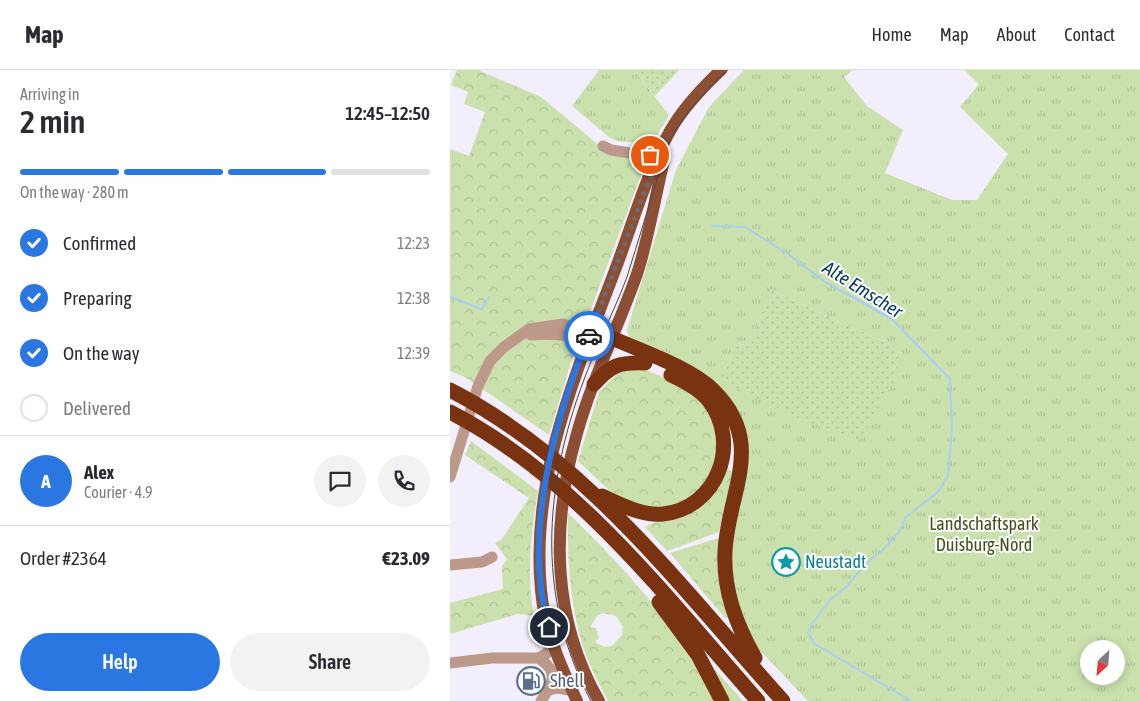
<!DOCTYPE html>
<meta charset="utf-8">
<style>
:root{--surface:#fff;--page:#f2f2f3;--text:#2b2b33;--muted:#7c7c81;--line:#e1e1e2;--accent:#2a77e2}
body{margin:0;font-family:"Asap Condensed",sans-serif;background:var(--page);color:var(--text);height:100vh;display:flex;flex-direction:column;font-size:19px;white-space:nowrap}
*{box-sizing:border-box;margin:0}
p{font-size:16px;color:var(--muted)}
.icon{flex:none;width:28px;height:28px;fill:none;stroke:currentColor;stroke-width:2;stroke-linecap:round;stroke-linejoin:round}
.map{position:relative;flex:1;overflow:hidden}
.drawer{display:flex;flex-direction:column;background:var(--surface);width:450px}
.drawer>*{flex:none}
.needle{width:32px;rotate:206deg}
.tools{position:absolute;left:630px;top:570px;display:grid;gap:10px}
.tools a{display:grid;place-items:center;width:45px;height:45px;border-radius:50%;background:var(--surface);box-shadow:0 2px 12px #0003;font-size:25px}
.pin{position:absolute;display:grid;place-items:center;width:42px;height:42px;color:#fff;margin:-21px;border:2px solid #fff;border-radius:50%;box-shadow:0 1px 5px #0007}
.courier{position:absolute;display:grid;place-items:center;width:50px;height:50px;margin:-25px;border:4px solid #2a77e2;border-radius:50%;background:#fff;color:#222;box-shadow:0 1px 6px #0007}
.overview em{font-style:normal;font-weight:600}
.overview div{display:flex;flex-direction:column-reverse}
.overview{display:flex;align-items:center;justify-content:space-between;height:85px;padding:0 20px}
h1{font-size:32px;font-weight:600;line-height:38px}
.bar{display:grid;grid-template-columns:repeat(4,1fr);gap:8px 5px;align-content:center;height:60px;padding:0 20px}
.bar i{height:6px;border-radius:4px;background:var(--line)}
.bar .on{background:var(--accent)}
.bar p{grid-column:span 4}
.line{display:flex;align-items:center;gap:12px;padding:0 20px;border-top:1px solid var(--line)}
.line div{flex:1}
.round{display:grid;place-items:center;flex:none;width:52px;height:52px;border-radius:26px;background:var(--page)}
ol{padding:0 20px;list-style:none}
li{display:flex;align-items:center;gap:15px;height:55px}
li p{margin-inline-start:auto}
li .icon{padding:5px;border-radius:50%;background:var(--accent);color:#fff;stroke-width:4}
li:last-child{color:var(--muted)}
li i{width:28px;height:28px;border:2px solid var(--line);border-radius:50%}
.action{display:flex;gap:10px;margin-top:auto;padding:10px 20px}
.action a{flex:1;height:58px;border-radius:30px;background:var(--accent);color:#fff;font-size:20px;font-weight:600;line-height:58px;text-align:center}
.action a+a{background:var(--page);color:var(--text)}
header{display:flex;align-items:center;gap:30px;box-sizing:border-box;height:70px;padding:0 25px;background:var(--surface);border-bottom:1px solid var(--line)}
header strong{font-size:24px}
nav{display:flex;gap:28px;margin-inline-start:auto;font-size:18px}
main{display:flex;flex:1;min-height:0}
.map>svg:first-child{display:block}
</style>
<header>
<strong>Map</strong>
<nav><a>Home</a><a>Map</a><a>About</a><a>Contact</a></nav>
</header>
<main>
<section class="drawer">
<div class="overview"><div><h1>2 min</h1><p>Arriving in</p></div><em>12:45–12:50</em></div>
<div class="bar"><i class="on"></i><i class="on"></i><i class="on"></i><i></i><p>On the way · 280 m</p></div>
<ol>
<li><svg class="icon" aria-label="check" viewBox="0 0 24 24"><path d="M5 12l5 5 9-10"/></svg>Confirmed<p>12:23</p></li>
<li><svg class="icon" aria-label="check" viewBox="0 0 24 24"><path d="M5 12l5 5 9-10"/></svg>Preparing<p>12:38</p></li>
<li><svg class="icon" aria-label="check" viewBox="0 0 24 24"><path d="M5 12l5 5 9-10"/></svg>On the way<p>12:39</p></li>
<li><i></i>Delivered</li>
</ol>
<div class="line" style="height:90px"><b class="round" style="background:var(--accent);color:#fff">A</b><div><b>Alex</b><p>Courier · 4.9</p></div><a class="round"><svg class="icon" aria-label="chat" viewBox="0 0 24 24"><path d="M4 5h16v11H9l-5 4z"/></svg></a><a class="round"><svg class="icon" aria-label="phone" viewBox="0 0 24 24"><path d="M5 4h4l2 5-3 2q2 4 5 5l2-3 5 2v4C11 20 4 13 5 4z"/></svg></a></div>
<div class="line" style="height:65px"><div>Order #2364</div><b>€23.09</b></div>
<div class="action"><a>Help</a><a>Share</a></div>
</section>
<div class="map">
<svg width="690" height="631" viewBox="0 0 690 631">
<defs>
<pattern id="forest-crowns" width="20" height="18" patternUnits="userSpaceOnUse" patternTransform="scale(1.25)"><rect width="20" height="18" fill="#cbe1ad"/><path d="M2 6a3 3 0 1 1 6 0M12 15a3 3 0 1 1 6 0" fill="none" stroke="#aec195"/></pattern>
<pattern id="park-tufts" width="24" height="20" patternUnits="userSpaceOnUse" patternTransform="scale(1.25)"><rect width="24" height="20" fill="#cbe1ad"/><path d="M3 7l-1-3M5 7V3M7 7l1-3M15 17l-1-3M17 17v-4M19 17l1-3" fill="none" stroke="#aec195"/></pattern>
<pattern id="garden-dots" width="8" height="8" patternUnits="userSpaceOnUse" patternTransform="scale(1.25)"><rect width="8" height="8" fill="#cbe1ad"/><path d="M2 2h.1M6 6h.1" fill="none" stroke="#aec195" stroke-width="1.8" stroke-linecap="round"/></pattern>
</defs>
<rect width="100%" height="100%" fill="#f2eefc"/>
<path fill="url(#forest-crowns)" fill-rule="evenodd" d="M7 0H28L91 27 156 81 197 89 121 292 99 365 15 307 0 301V79L19 86 35 42 14 34 18 22 1 15Z
M191 298 225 312 254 333 268 361 265 396 246 425 217 438 190 437 163 424 128 391 149 322 168 303Z
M21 371 88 421C81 461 76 505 84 546L68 544 0 564V533L53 519 52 496 57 489 45 473 52 469 79 428 15 385Z
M276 398 285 403 269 462 217 481 195 457 212 449Z
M118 443C161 485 202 528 236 578 247 595 257 614 267 631H158C148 611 137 592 131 570 120 530 117 485 118 443ZM153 543 166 546 173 557 172 565 162 576 154 577 145 572 149 568 146 558 140 557 147 546Z
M269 468 278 547 275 548 220 483Z
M259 593 293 631H278Z"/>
<path fill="url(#park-tufts)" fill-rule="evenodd" d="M149 0H184L219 45 202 74 167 71 159 67 122 36Z
M294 0H403L394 7 417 36 453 60 435 103 502 130H527L558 84 510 37 529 14 514 0H690V631H358L302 572 281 514 286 344 180 270 177 260 226 100 259 37ZM321 220 438 274 451 285 272 311 286 273 299 276ZM639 579H666V606H639Z"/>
<path fill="url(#garden-dots)" d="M184 0H229L205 26Z
M321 220 438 274 451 285 444 310 410 370 352 350 272 311 286 273 299 276Z"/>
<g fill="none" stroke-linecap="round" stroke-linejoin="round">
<path stroke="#a7cff2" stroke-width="2" d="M262 156 295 157 338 184 375 212 442 249 500 309 502 359 498 406 488 422 456 447 449 462 432 481 417 492 396 517 380 530 362 554 358 563 365 574 461 631
M0 227 32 239 39 227"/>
<path stroke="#bd998a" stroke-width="11" d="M153 76 161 80 214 88
M81 265C109 262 133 267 158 276
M0 407 28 316 40 291 54 277 79 259 113 254 162 268
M0 495 32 492 42 487
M88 588C110 601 103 614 91 631
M0 593 42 588H88L96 584 104 575
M99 620 108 618 123 621"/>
<path stroke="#8c4f34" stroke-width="12" d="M127 631C111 597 94 558 91 520 80 405 128 299 167 195 183 152 198 100 220 61 233 38 252 18 271 0
M149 631C102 549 101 456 126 367 141 311 168 258 187 204 199 167 205 127 214 90"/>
<path stroke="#793310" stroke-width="15" d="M162 268C191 281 241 298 263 320 317 373 278 421 275 481 273 520 286 554 305 588
M144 314C161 295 169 292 195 293
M0 320C138 391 231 518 333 631
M0 342C126 407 216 527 308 631
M152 426C171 435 192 446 213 444 268 438 291 373 259 331 250 319 234 311 221 305
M209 532 248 585 272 631"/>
<path stroke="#4a4750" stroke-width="1" d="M141 631C79 515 97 390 149 273 158 251 169 229 177 207 187 176 196 144 206 113 211 95 215 78 224 63 238 39 258 19 278 0"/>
</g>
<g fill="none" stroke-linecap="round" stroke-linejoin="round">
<path stroke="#6d6a74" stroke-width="5" stroke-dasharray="0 9" d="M139 266 208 87 200 85"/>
<path stroke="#2a77e2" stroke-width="6" d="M99 557C72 468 104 350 139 266"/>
</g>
<defs>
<symbol id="sight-ring" viewBox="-11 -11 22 22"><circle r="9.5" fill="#fefefe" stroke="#0f9aa8" stroke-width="1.5"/><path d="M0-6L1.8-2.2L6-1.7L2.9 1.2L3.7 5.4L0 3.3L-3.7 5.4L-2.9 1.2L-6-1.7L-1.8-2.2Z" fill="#0f9aa8"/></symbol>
<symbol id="fuel-ring" viewBox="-11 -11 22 22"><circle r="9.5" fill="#fefefe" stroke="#5c6f8a" stroke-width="1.5"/><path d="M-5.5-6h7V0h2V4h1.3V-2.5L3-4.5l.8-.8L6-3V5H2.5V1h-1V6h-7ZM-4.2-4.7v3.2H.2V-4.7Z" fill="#5c6f8a"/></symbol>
</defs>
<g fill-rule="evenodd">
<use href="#sight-ring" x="320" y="476" width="32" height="32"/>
<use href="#fuel-ring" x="65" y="595" width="32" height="32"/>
</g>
<g text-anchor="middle" stroke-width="4" stroke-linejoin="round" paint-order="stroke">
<g font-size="18" fill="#3f521c" stroke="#fefefe">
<text x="534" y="460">Landschaftspark<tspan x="534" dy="21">Duisburg-Nord</tspan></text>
</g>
<g font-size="18" fill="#0d838f" stroke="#fefefe" text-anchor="start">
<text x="355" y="498">Neustadt</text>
</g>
<g font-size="18" fill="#4e5e75" stroke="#fefefe" text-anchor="start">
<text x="100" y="617">Shell</text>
</g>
<g font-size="19" font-style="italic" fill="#03395e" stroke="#fefefe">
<text transform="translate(413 219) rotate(32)" y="7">Alte Emscher</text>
</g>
</g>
</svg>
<div class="tools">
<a><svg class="needle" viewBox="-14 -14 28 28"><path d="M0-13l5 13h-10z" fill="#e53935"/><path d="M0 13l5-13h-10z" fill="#7c7c81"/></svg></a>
</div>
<div class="pin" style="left:200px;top:85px;background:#ea580c"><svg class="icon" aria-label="bag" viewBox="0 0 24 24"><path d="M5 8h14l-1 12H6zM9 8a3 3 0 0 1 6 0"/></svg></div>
<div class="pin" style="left:99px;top:557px;background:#1f2937"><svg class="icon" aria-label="home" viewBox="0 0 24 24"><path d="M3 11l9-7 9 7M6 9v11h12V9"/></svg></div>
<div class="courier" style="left:139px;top:266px"><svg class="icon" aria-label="car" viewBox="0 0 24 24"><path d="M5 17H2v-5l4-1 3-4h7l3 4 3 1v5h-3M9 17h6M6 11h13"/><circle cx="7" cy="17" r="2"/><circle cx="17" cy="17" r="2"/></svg></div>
</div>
</main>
